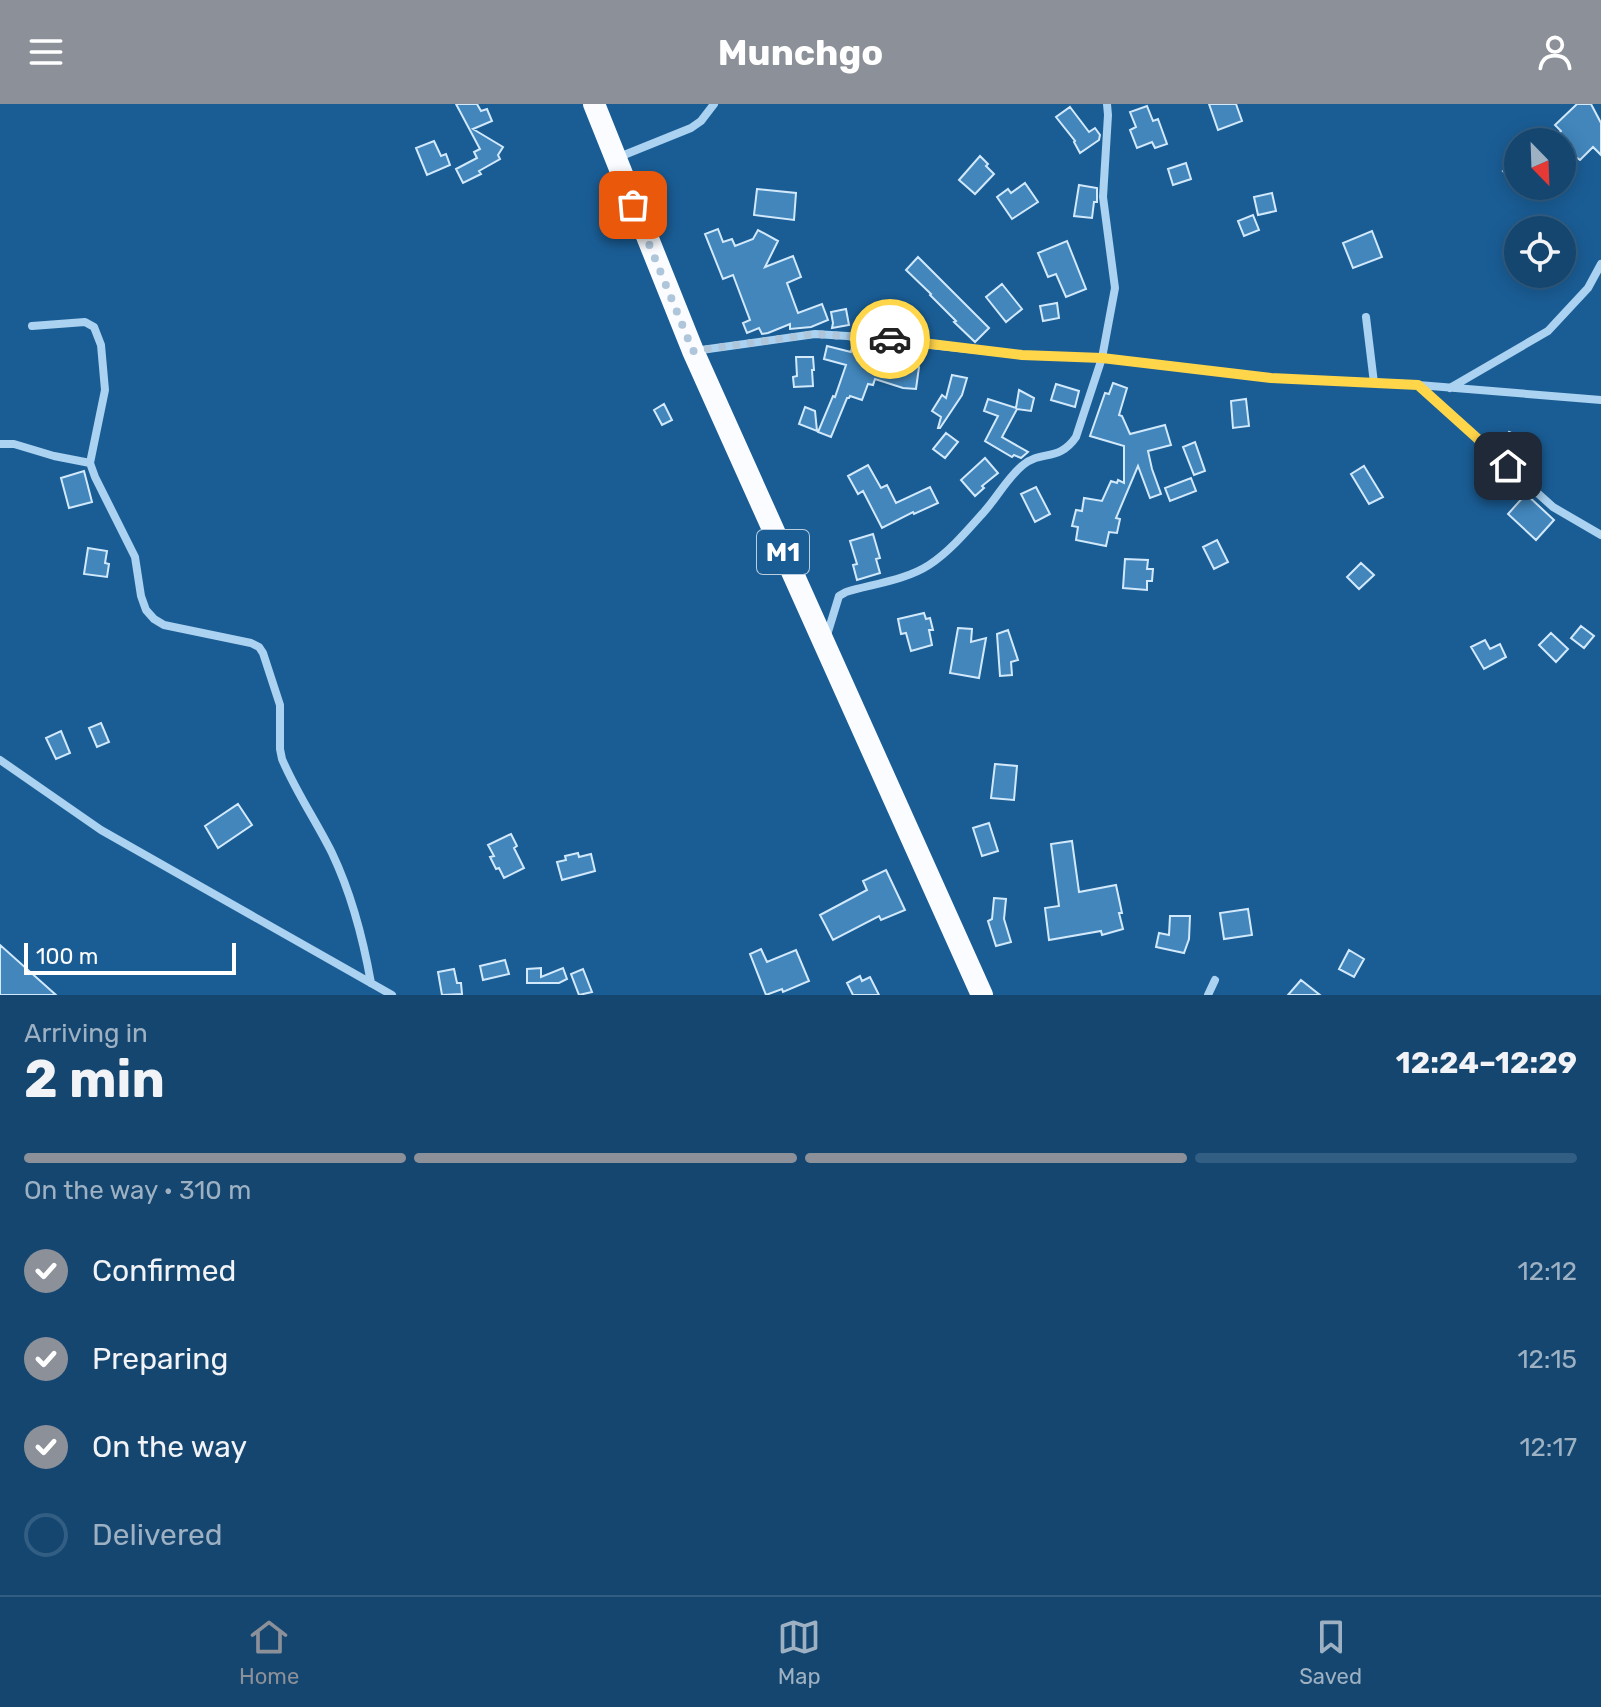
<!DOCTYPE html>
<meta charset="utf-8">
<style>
:root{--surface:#144670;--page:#215078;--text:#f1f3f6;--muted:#9db1c3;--line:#335e83;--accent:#8c9099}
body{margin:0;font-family:Rubik,sans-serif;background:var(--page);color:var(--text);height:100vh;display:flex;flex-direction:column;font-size:30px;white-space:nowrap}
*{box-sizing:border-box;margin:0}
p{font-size:26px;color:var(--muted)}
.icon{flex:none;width:44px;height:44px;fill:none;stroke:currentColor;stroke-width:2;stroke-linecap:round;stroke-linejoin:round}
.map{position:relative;height:891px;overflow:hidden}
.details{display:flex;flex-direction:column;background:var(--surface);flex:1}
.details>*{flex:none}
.needle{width:52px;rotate:157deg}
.fabs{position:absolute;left:1504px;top:24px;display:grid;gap:16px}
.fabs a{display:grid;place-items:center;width:72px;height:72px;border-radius:50%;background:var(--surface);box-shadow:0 4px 20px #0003,0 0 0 2px var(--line);font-size:40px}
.scale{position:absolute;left:24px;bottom:20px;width:212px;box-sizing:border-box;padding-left:8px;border:4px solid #fff;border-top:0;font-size:22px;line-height:28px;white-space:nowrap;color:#fff;-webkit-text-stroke:6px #1a5d95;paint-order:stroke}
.pin{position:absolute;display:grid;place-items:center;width:68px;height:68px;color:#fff;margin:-34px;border-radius:16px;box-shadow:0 4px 12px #0006}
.courier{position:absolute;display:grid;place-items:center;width:80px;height:80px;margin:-40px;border:6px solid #ffd54a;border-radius:50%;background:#fff;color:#222;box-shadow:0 2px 10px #0007}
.summary em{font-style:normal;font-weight:700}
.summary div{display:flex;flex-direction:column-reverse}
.summary{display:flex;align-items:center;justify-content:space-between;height:136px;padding:0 24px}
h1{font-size:52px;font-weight:700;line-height:60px}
.bar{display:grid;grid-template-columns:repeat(4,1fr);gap:12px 8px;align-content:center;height:96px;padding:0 24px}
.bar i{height:10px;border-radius:6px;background:var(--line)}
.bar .current{background:var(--accent)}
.bar p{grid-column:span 4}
ol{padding:0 24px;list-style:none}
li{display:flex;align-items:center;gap:24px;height:88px}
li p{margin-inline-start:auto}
li .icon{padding:8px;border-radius:50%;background:var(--accent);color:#fff;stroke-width:4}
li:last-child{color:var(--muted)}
li i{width:44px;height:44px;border:4px solid var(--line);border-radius:50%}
header{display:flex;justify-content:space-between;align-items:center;height:104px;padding:0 24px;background:var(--accent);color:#fff;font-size:36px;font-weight:700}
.dock{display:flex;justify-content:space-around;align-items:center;height:112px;border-top:2px solid var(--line);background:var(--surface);font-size:22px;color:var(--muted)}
.dock a{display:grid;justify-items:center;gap:4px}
.dock .current{color:var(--accent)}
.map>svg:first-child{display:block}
</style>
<header><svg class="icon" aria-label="menu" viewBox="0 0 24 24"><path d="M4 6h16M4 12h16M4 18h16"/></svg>Munchgo<svg class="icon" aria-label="person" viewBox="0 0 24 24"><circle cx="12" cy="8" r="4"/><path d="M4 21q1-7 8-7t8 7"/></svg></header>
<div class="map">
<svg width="1601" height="891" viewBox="0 0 1601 891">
<rect width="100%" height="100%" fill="#1a5d95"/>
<path fill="#4286bc" stroke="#d2e9fb" stroke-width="2" d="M456 0H477L481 7 487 5 492 17 473 25 503 43 498 51 500 55 479 67 481 70 463 79 456 65 477 54 474 48 480 45Z
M1209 0H1236L1242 17 1218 26Z
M1577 0H1591L1601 19V51L1593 43 1580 56 1576 53 1562 69V38H1552L1561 27 1555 21Z
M1147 2 1153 17 1158 15 1167 40 1155 44 1152 38 1137 44 1130 26 1136 23 1130 8Z
M1070 3 1089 28 1095 24 1100 31 1099 36 1080 49 1074 38 1075 37 1056 13Z
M434 37 441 52 446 50 450 61 427 71 416 44Z
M980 52 988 60 986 62 994 70 975 90 959 76Z
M1518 54V83L1503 67Z
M1186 59 1191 75 1173 81 1168 65Z
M1025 79 1038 98 1012 115 997 93 1008 85 1011 89Z
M1079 81 1097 84V98H1094L1092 114 1074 112Z
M757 85 796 89 794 116 754 111Z
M1272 89 1276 107 1258 111 1254 93Z
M1253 111 1259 126 1244 132 1238 117Z
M718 125 723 138 732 135 735 142 753 135 758 126 778 137 765 163 793 152 801 173 787 179 798 209 822 200 828 216 811 223 790 225V220L768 229 762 230 759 224 747 229 743 219 750 216 733 171 723 175 705 130Z
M1372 127 1382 153 1353 164 1343 139Z
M1067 137 1086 185 1066 193 1056 170 1048 173 1038 149Z
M918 153 989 224 975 238 954 218 956 217 930 191 931 190 906 166Z
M1002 180 1022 205 1006 218 986 193Z
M1057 199 1059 214 1043 217 1040 202Z
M846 205 849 221 832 224 833 219 831 208Z
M827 242 851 248 852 243 867 246 868 243 890 246 888 259 919 263 916 285 903 284 875 275 873 281 868 280 862 296 850 292 849 294H847L831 333 818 328 833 292 835 293 846 261 824 255Z
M796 253H813L814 266H812L813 282 794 283 793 273 797 272Z
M952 271 967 274 962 291 940 324H938L941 313 932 307 942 291 946 294Z
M1113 279 1127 284 1119 311 1122 312 1130 330 1165 321 1171 341 1148 347 1152 365 1161 390 1150 394 1138 362 1116 414 1120 415 1117 429 1109 428 1106 442 1076 436 1078 423 1072 422 1076 406 1082 407 1084 394 1102 397 1111 377 1117 379 1118 376 1124 379V342L1090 332 1105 289 1109 290Z
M1056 280 1079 287 1075 303 1051 296Z
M1019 286 1034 294 1031 307 1017 305 1002 333 1028 348 1021 354 1014 351 1012 353 985 337 998 312 984 307 988 295 1016 304Z
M1246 295 1249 322 1233 324 1231 297Z
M664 300 672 316 662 321 654 306Z
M805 303 815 307 817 327 799 320Z
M1509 328 1525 335 1527 331 1538 337 1526 362 1509 354 1500 346Z
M946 329 958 338 945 354 933 345Z
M1195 338 1205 367 1194 371 1183 343Z
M985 354 998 369 982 382 984 384 975 392 961 376Z
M868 361 881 384 887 381 896 399 930 383 938 399 914 410 913 408 882 424 863 387 858 390 848 372Z
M1364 362 1383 393 1369 400 1351 370Z
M84 367 92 398 69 404 61 374Z
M1191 374 1196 387 1170 397 1165 384Z
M1036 383 1050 410 1035 418 1021 390Z
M1526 390 1554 416 1536 436 1508 410Z
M873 430 880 454 876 455 880 469 857 476 853 461 857 460 850 437Z
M1217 436 1228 458 1214 465 1203 443Z
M88 444 107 447 105 459 109 460 107 473 84 470Z
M1125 455 1148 456 1147 465H1153L1152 477H1147V486L1123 484Z
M1361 459 1374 471 1359 485 1347 473Z
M924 509 926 515 930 514 933 526H929L932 541 911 547 906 529 901 530 898 515Z
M1581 522 1594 532 1584 544 1571 534Z
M958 524 972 525 971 538 986 534 979 574 950 569Z
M1008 526 1018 556 1011 558 1012 571 1000 572 997 530Z
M1551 529 1568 545 1556 558 1539 541Z
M1485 536 1490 545 1500 540 1506 553 1484 565 1471 543Z
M101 619 109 638 97 643 89 624Z
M61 627 70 649 56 655 46 634Z
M995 660 1017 662 1014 696 991 694Z
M238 700 252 721 218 744 205 722Z
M989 719 998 747 982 752 973 724Z
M511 730 517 742 514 744 524 764 504 774 499 764 496 765 490 753 494 752 488 741Z
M1072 737 1079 788 1116 781 1122 809H1119L1123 825 1102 831 1101 827 1049 836 1045 804 1059 802 1051 740Z
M578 749 579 753 591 750 595 767 562 776 557 758 566 756 565 752Z
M886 766 905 806 881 816 879 812 833 836 820 811 867 786 863 777Z
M994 794 1006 795 1004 815 1011 838 996 842 988 817 992 815Z
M1248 805 1252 831 1224 835 1220 809Z
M1170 812H1190L1189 835 1184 849 1156 843 1159 829 1169 831Z
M0 841 56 891H0Z
M761 845 767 858 796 846 809 877 783 888 782 885 766 891 750 850Z
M1349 846 1364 855 1354 873 1339 865Z
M505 856 509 870 483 876 480 862Z
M541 864V873L563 864 567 875 559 879H527V865Z
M454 865 457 879H461L462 890 442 891 438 868Z
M583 865 592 888 579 891 571 870Z
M860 872 862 877 870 873 879 891H853L847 879Z
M1301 876 1320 891H1288Z"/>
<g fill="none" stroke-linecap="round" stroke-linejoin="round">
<path stroke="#abd2f0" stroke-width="8" d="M619 53 691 24 701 17 714 0
M1366 213 1374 279
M32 222 85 218 94 223 101 241 105 286 90 359 95 373 135 453 141 492 146 506 154 515 164 521 251 539 259 543 263 549 280 601V645L282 655C296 688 316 717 332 749 352 791 363 834 371 879
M694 247 815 230 847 232 1022 251 1102 254 1271 274 1406 280 1601 296
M1418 281 1553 403 1601 431
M1450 284 1548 227 1588 184 1601 160
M0 340H14L54 352 90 359
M827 531 839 492 846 488C873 480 906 476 929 461 949 448 967 427 983 409 997 394 1007 374 1023 361 1041 346 1059 358 1076 333L1102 254 1115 184 1103 93 1108 11 1107 0
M0 656 101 726 392 891
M1208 891 1215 876"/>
<path stroke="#fafcff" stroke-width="22" d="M594 0 693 247 982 891"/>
</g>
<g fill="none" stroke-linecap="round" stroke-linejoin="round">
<path stroke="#afc6da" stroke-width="8" stroke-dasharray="0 14.4" d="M633 101 693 247 815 230 890 235"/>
<path stroke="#ffd54a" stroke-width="10" d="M890 235 1022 251 1102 254 1271 274 1418 281 1508 362"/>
</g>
<g text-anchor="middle" stroke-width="8" stroke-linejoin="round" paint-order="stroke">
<rect fill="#1a5d95" stroke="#bacedf" stroke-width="2" x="757" y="426" width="52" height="44" rx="6"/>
<g font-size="26" font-weight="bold" fill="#fff">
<text x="783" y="457">M1</text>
</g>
</g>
</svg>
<div class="fabs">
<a><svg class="needle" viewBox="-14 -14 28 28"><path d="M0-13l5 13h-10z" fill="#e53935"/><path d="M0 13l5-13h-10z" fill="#9db1c3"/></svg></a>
<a><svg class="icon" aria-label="locate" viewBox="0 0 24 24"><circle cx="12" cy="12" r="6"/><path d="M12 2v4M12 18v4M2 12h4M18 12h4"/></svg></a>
</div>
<div class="scale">100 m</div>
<div class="pin" style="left:633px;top:101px;background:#ea580c"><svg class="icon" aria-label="bag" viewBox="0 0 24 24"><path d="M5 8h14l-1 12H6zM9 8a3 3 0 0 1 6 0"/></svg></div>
<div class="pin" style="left:1508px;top:362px;background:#1f2937"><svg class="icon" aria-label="home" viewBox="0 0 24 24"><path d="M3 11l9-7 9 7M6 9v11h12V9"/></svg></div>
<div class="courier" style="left:890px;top:235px"><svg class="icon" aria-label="car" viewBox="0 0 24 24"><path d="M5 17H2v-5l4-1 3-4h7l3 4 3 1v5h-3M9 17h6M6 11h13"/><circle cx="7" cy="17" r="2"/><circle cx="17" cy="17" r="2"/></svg></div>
</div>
<section class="details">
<div class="summary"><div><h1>2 min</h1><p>Arriving in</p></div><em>12:24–12:29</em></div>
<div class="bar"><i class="current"></i><i class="current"></i><i class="current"></i><i></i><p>On the way · 310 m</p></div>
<ol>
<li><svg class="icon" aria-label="check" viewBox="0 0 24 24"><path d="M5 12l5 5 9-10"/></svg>Confirmed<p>12:12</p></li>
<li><svg class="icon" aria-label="check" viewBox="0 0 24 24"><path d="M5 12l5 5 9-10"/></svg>Preparing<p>12:15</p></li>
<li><svg class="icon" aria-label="check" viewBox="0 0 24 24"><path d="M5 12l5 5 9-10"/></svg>On the way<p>12:17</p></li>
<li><i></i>Delivered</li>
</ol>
</section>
<nav class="dock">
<a class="current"><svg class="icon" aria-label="home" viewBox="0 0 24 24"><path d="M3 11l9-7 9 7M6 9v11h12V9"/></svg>Home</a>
<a><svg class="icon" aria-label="map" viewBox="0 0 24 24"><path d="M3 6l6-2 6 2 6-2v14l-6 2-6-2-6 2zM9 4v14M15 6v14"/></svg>Map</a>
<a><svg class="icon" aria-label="saved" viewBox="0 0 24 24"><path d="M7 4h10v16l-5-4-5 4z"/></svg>Saved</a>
</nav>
